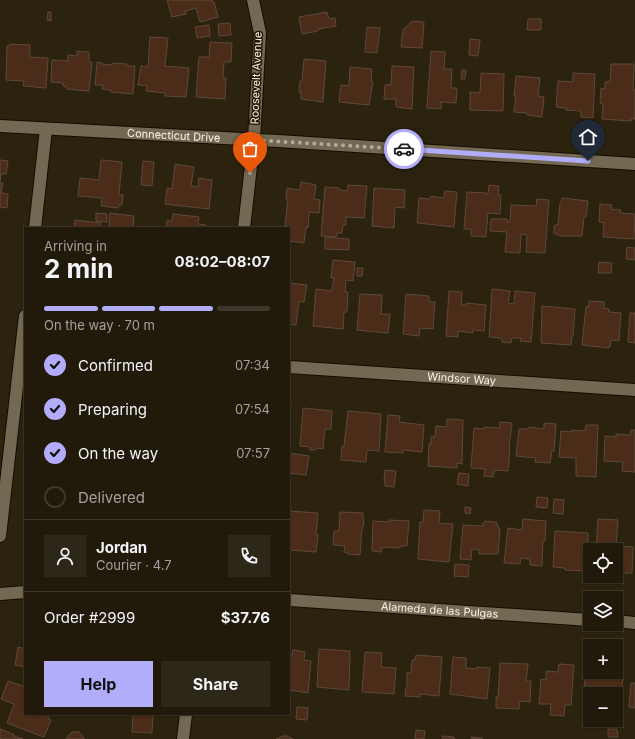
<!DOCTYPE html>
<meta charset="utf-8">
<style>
:root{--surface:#211a0b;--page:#2d2719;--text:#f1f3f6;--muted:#a2a19d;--line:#3e382c;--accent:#b1adfa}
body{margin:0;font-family:Inter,sans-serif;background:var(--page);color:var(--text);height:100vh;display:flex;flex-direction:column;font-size:15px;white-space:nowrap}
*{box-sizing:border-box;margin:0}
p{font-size:13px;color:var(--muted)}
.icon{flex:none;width:22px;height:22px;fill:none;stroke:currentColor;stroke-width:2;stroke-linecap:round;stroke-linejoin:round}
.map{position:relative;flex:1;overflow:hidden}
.panel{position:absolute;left:24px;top:227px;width:266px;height:488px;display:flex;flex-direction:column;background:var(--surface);border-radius:0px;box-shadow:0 1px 3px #0004,0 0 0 1px var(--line)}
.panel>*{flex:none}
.controls{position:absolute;left:583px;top:543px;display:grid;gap:8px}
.controls a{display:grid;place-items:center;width:40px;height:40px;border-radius:0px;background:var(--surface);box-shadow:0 1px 3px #0004,0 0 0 1px var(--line);font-size:20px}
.pin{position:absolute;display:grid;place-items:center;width:34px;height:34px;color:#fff;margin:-41px -17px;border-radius:50% 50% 50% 0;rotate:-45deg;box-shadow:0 0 4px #0007}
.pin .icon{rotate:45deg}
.courier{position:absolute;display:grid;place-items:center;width:40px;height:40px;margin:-20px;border:3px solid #b1adfa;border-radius:50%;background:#fff;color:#222;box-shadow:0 1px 5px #0007}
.overview em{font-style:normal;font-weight:700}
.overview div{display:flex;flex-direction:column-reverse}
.overview{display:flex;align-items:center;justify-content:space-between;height:68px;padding:0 20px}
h1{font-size:26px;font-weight:700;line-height:30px}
.bar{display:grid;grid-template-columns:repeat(4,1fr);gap:6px 4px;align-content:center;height:48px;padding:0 20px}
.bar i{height:5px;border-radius:3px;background:var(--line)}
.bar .selected{background:var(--accent)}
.bar p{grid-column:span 4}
.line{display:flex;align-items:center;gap:10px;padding:0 20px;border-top:1px solid var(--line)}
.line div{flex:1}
.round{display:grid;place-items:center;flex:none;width:42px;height:42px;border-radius:0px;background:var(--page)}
ol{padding:0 20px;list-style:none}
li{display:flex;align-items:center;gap:12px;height:44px}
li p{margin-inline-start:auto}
li .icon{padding:4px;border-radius:50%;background:var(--accent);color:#111;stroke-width:4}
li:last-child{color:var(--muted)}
li i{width:22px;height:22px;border:2px solid var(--line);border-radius:50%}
.primary-button{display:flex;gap:8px;margin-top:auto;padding:8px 20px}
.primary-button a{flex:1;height:46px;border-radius:0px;background:var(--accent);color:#111;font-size:16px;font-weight:700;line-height:46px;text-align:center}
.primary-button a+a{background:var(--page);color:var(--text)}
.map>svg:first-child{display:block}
</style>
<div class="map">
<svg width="635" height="739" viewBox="0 0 635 739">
<rect width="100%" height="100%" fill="#2c230f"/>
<path fill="#4b2c18" stroke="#5d483b" d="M167 0H212V2H214L218 17 200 22 196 8 185 11 186 14 172 17Z
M48 12H51V21L47 20Z
M327 12 329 19 335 18 336 26 318 29V31L302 34 299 17Z
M528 19H541V30H527Z
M412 21 424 22 422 48 401 47 403 30Z
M230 23 231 35 219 36 218 24Z
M209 25 210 36 197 38 195 27Z
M367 27 380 28 377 53 365 52Z
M150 37 168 38 165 66 189 68 186 97 165 96V93L146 91 147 86 138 85 141 66 148 67Z
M470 39 480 40 478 56 469 55Z
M210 42 232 43 231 62H224L223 78H226L225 99 196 97 199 57H209Z
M10 44 30 45V57L48 58 46 88 23 86 24 81 6 80 7 46H9Z
M77 51 89 52V62H92L89 91 67 89V87L63 86V83L51 82 52 60 68 61V55L77 56Z
M431 51 445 52 444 69H452L451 88H457L456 103 441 102V109L427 108Z
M304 59 326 61 323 102 301 99V92H299L300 81H302Z
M97 62 102 63 101 64 112 65V63L127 64V66H135L133 94 111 92V90L102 89 103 85H95Z
M611 64H634L633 90H635V119H631V121L602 119 603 104 600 103 601 88 605 89V82H610Z
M392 66 414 67 412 109 396 107V99H384L385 85H391Z
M350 67 372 69 371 82H373L369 105 339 102 341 85 349 86Z
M462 70H466L465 79H461Z
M481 73 504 74 503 111 470 110V92L480 93Z
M573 73 595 74 593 118 581 117V111L566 110V108L556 107 558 81 573 82Z
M516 76 540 78 538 96 544 97 542 117 527 115V113L514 112 516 96H514Z
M0 160 8 161 6 174H1L0 182Z
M101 160 122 162 119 195H123L122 205H119L118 208 101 206 102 198 78 196 80 178 99 180Z
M143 161 154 162 152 186 141 185Z
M175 164 194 167 191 186 198 187 199 178 212 180 209 209 165 204 167 188 172 189Z
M301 182 316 185 314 199 320 200 319 213 309 212 308 228 306 227 304 243 289 241V228L288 226H285L288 199H286L287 188 300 190Z
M0 183H3L1 193 8 194 7 208 0 207Z
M348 185 367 186 364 218 346 217V225H343L342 233H337L336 237 321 236 325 187 339 188V190L347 191Z
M489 185 499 186 498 195H501L500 214 488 213 486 237 471 236V229H464L467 192 486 193V194H488Z
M374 188 405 190 404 208 395 207 394 228 372 226Z
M445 191 457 192 454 227 417 223 419 198 430 199 431 196 444 198Z
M562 198 588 201 586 217H584L582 236H561L554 233V226L558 224 560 203H561Z
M537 199 549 200 545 253 526 252 527 235 521 234 520 253 505 252 507 232 490 231 491 219H507V222H510L511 205 536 206Z
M600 204 612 205 611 209 621 210 620 213 635 214 634 239 603 237 604 223 599 222Z
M96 213 107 214V222L96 221Z
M110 213 134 216 133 228H109Z
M173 214 199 217 198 224 206 225V228H166L167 221H172Z
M75 220 101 223 100 228H74Z
M325 237 349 239V250L325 249Z
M627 247 635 248V260L626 259Z
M333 260 355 262 353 281 346 280 345 292H348L347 312H344L343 329 313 326 316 289 332 291 334 278H331Z
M599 262 612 263 611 273H598Z
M357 268H363L362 276H357Z
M289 283 307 285 304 302 299 301 296 325 289 324Z
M492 289 510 291 508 303 514 304 515 291 535 293 531 342 520 341 521 338H512L511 343 502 342V338L489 337Z
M449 291 462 292 461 305H466V303L486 305 484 331 473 330V333L458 331V337L446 336Z
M360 294 382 295 381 314H390L388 333 357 330Z
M406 294 429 296V302H435L433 329 420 328 419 336 403 334Z
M589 301 604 302V308L609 309V312L621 313 619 341 611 340 610 347H609V348L582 345 586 307H589Z
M542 306 575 309 573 336H572L571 345 541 343Z
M630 313H635V343L628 342Z
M289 403 291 404 289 423Z
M303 408 332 411 331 429H325L323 449 317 448 316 450H310V447L300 446Z
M348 411 381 414 379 451 367 450 366 462 341 460 342 446H344Z
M388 415 400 416 399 422 424 425 422 452 403 450V453L385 452Z
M447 419 463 420 462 464 457 463V468L428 466 429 444H431V437H435L436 426 447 427Z
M500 422 512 423 509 448H510L508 471 494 470 493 477 484 476 485 469 471 468 474 428 484 429V427L500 428Z
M544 423 556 424 554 451 552 450 550 463 535 462 536 458 516 456 519 429H528L529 427 544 429Z
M586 425H598L596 477 576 476V458L559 457 561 431 571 432V430L585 431Z
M631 430H635V472L622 471 623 462 604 461 605 436 616 437V434L630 435Z
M289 453 309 456 306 475 289 473Z
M385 470 396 471 394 487 385 486V481H384Z
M459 473 469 474 468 486 457 484Z
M537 497 548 498 547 508 536 507Z
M554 499 564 500 563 514 553 513Z
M465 507 471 508 470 514 465 513Z
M424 510 440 511 439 523 453 524 449 562 418 559 420 522H423Z
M289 511 318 513 316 535H318L316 552 289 550Z
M340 512 363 513V519L364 524 362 529 360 555 348 554V553L344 552 345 546 333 545 334 531H339Z
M523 519 546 521 545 541H543L542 566 530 565V559L521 558 520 564 504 563 508 528 522 530Z
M598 519 618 520 616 546 633 547 632 573H616V550H596Z
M389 520 409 521 407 546H400V548L382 547 381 552 372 551 373 521 389 522Z
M485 521 495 522 497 523 498 528H500L498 554H479L480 550 472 549 471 560 460 559 463 525 483 526V523Z
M555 531 588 533V571L565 570V568L553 567Z
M455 564 469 565 468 577 454 576Z
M18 647 25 649V667L15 665Z
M319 649 350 651 349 690 317 687Z
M293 650 305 652 304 660 311 661 308 693 289 690V655H292Z
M365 652 382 653 381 667 396 668 394 694 362 692Z
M416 655 442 657 439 696 420 694V697L405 696 406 687H407V673H411L412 660H415Z
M453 657 466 658V668L477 669V667L490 668 487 699 450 694Z
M500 663 528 664 526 681H531L530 702 520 701 519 709 496 708V697H498Z
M559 664 574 665 571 705H565L564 716 550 715 551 704H539L541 679 546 680V671L558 672Z
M616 670 624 671 621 694H623L621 709H616V694H590V701L584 700 585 677H597V675H611V672H616Z
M8 681 25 687V714H49L48 719 51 720 44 737 7 723 14 704 1 699Z
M631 683H635V708L629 707Z
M297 707 308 708 307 720 296 719Z
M133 714 153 715 152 733 132 732Z
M0 729 15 735 14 736 23 739H0Z
M608 729H617L618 737H608Z
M416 730 425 731 424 739H415Z
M72 732H79L85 739H66Z
M283 736H287L293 739H276Z
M443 736 454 737V739H442Z
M471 737 482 738V739H471Z"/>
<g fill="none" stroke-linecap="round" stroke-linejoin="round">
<defs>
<g id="street">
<path id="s1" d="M0 126 278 141 635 164"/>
<path d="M35 228 46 129"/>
<path id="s2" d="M289 367 635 390"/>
<path d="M0 536 25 316"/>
<path d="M183 739 186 714"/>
</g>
<g id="secondary">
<path d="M244 228 254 139 260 33 253 0"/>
<path d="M0 594 25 592"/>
<path id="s3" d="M289 600 590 620"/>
<path d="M616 621 635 623"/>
</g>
</defs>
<use href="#street" stroke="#140c00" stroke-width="14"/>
<use href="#secondary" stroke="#140c00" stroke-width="14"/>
<use href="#street" stroke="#736852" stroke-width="12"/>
<use href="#secondary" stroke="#736852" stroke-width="12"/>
</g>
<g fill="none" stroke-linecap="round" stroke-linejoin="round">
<path stroke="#b2ab9c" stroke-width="4" stroke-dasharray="0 7.2" d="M250 173 254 140 404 149"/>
<path stroke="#b1adfa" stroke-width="5" d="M404 149 588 161"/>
</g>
<g text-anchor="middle" stroke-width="3" stroke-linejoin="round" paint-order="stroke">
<g font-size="11" fill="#faf4e8" stroke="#221906">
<text transform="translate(256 78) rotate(-88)" y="4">Roosevelt Avenue</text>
<text dy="4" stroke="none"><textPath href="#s1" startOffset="174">Connecticut Drive</textPath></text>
<text dy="4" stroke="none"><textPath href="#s2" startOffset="173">Windsor Way</textPath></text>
<text dy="4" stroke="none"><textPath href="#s3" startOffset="151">Alameda de las Pulgas</textPath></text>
</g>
</g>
</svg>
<div class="controls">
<a><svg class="icon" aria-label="locate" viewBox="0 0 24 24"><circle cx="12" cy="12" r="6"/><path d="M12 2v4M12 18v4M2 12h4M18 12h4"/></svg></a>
<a><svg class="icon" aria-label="layers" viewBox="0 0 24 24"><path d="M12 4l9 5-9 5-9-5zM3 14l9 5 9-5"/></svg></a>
<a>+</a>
<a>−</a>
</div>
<div class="pin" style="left:250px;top:173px;background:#ea580c"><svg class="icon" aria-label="bag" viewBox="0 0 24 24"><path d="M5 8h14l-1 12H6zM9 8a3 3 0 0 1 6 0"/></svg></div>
<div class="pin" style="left:588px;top:161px;background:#1f2937"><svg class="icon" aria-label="home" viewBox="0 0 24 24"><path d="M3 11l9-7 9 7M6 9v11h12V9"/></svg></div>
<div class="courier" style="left:404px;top:149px"><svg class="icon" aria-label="car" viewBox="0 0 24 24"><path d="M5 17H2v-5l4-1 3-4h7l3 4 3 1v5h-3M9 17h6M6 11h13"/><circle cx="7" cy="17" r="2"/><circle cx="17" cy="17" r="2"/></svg></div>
<section class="panel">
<div class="overview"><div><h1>2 min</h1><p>Arriving in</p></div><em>08:02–08:07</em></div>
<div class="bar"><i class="selected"></i><i class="selected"></i><i class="selected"></i><i></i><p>On the way · 70 m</p></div>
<ol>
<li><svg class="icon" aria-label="check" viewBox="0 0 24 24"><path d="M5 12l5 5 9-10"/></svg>Confirmed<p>07:34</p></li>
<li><svg class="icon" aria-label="check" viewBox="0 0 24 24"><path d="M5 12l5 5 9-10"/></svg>Preparing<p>07:54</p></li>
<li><svg class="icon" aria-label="check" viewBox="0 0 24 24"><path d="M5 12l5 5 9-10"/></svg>On the way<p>07:57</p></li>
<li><i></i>Delivered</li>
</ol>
<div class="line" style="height:72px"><a class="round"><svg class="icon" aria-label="person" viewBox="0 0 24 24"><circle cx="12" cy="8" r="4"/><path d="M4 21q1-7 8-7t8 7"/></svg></a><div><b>Jordan</b><p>Courier · 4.7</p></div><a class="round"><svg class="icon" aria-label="phone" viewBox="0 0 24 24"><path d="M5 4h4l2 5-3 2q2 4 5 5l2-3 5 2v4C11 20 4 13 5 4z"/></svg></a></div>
<div class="line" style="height:52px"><div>Order #2999</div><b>$37.76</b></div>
<div class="primary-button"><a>Help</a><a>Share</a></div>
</section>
</div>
